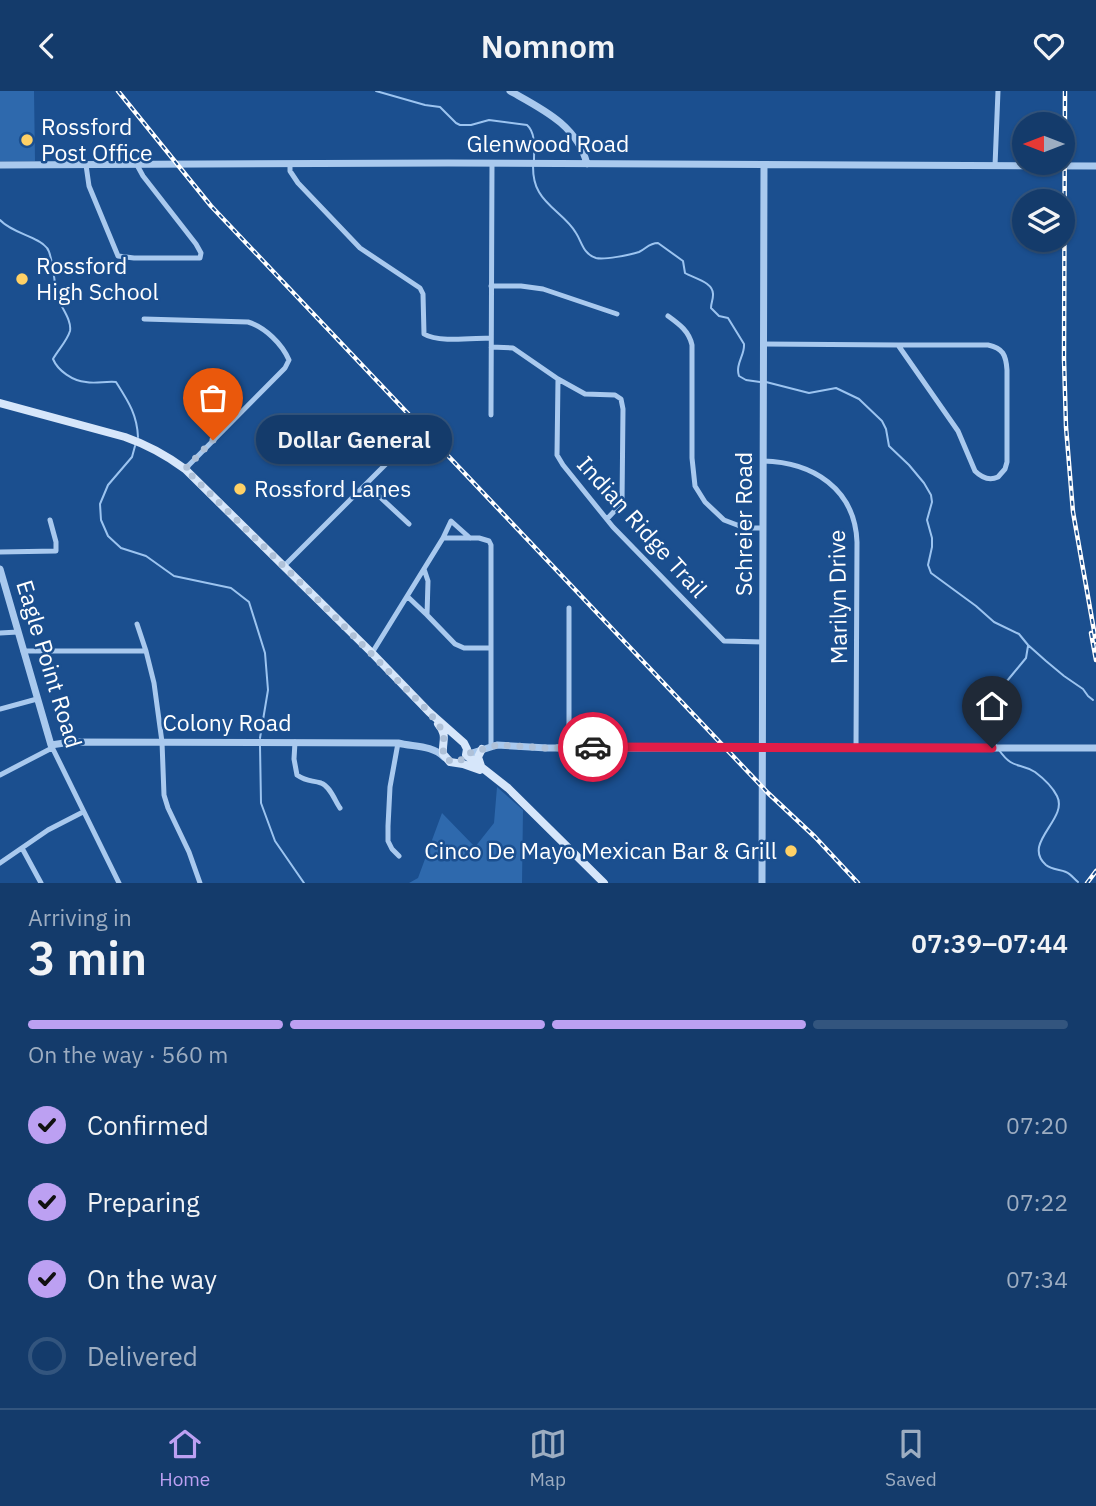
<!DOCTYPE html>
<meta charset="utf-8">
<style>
:root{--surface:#143b6b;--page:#214673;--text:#f1f3f6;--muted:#9dadc1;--line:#33557e;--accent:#bca0f2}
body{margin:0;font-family:"IBM Plex Sans",sans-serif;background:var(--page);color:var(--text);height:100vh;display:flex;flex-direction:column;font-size:26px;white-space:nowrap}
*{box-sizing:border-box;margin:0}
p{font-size:23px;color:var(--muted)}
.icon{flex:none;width:38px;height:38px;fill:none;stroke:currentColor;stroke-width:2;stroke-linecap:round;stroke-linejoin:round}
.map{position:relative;height:792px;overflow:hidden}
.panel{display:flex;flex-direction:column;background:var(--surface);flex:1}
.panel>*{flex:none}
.needle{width:46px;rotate:270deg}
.buttons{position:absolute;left:1012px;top:21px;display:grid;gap:14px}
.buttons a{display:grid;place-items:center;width:63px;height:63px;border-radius:50%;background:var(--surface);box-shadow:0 2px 5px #0004,0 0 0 2px var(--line);font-size:35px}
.pin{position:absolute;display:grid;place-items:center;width:60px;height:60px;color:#fff;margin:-72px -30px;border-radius:50% 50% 50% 0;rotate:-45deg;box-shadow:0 0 7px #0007}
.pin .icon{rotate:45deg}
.courier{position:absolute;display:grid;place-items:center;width:70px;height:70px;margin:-35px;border:5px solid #e11d48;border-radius:50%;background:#fff;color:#222;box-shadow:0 2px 9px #0007}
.bubble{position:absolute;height:49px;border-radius:24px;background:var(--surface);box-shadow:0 2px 5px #0004,0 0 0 2px var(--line);font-size:23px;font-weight:600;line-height:49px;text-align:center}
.headline em{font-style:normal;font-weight:600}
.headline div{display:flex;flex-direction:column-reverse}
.headline{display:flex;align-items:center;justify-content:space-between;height:119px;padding:0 28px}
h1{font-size:46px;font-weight:600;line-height:52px}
.bar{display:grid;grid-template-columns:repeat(4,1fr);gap:10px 7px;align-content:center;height:84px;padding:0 28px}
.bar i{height:9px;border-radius:5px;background:var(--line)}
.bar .on{background:var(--accent)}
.bar p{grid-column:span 4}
ol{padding:0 28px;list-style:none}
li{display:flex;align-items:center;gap:21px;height:77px}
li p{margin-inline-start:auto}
li .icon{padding:7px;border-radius:50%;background:var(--accent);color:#111;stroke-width:4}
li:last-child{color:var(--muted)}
li i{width:38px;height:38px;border:4px solid var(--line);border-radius:50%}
header{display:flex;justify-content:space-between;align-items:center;height:91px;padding:0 28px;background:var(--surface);font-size:32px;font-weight:600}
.menu{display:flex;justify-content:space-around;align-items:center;height:98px;border-top:2px solid var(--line);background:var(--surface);font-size:19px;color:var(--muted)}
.menu a{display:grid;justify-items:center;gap:4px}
.menu .on{color:var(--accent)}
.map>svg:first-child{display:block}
</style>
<header><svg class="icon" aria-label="back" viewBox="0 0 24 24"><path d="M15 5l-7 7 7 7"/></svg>Nomnom<svg class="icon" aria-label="heart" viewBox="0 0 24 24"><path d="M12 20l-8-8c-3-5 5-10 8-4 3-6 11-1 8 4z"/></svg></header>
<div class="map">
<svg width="1096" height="792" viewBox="0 0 1096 792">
<rect width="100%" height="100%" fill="#1b4f8f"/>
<path fill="#2e69ad" d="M0 0H34L35 70H0Z
M497 696 523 719 522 792H409L418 787 442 722 475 756 494 732Z"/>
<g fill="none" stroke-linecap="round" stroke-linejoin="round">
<path stroke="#9cc4f0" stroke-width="2" d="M376 0 425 14 440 16 456 32 460 34H471L489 29 527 34C536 42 534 58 534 69
M533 75C533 84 534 93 539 101 548 117 567 126 576 142 582 151 583 163 596 167 604 169 630 164 639 161 647 157 649 152 658 152L683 170 685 182C693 187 714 191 713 204 713 209 711 212 711 217L719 225 728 227 744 253C745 264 735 273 739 285L746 289 760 291
M0 129C13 143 38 145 47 157 53 164 54 192 57 204 60 216 72 228 70 240 67 250 58 259 53 268 58 280 73 290 86 291 95 293 106 290 116 291 128 310 137 323 138 346
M766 291 809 302 836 297 859 308 882 330 886 338 889 355 909 374 924 392 931 404 932 411 927 429 932 447V456L928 474 931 482 976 515 994 531 1019 543 1028 554 1046 570 1064 585 1083 598 1088 605 1093 609
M135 355 132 366 108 394 100 413 101 429 108 445 121 457 146 465 174 485 231 497 249 511 265 562 268 599 260 647
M996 654 987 644 975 637 978 602 983 597 1007 590 1026 567 1028 555
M260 655 261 712 275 750 304 792
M999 659C1013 679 1019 671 1035 681 1043 687 1053 697 1057 705 1069 728 1021 752 1046 774 1052 779 1060 778 1066 781 1071 783 1074 788 1078 791"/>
<path stroke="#a9c9ee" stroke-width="5" d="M290 73V80L298 92 360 157 420 197 423 203 424 243C438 252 474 247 491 247
M86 74 89 95 118 165 134 167H200L201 162 196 153 143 85 137 74
M995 75 998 0
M491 195H521L543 198 617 223
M668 225C679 233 689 240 692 254V367L695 395 705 411 724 429 745 437H763
M144 228 248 231C265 236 282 253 289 269L285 277 185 378
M763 253 898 254
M898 254H988C1003 257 1006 264 1007 279V371L1005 378 998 386C989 390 982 387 975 380L958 340Z
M491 256 513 257 558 288 557 364 563 374 613 436 724 550 763 551
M558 288 585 303 615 304 621 308 623 318 622 412 607 428
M491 324 492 73
M763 370C813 371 855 398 857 451L856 657
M366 393 409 433
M443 447H479L489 450 491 454V656
M0 461 56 460V451L50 429
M284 475 412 347
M424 478 428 490 427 524 455 553 464 557H490
M408 506 427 524
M569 517V656
M137 533 146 560 154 592 162 651 164 704 168 717 189 761 200 792
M0 542 18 541
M23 560H146
M372 562 443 447 451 430 470 447
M0 618 37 608
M295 651 294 668 297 684C307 691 311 689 321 692 330 695 335 710 340 717
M398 652 390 696 388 735V750L392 758 399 765
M51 654 119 792
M0 684 52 657
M22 757 41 792
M0 772 48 739 83 721"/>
<path stroke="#a9c9ee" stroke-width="7" d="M510 0C542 18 577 34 587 73
M0 74 448 72 1096 75
M0 478 51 654 71 651 398 652C413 656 432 654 444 666
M466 664 497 654 547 657H1096
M762 792 764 74"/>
<path stroke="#d6e6fa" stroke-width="8" d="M0 312 125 346C148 354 166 364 185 378L372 562 429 621 464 652 467 658 466 664 508 697 604 792
M438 633C448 645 442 649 443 663L450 671 463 673 480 679
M481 675 478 666 482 658"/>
<defs>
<path id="rail" d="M118 0 211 115 768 702 815 746 858 792
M1065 0 1064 268 1066 336 1073 421 1096 551
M1091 542 1096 569
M1087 792 1096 780"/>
</defs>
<use href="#rail" stroke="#fff" stroke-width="4.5"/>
<use href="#rail" stroke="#1b4f8f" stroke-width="2" stroke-dasharray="5" stroke-linecap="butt"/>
</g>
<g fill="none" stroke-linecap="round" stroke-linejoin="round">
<path stroke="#afc1d8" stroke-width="7" stroke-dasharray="0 12.6" d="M213 349 185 378 319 510 429 621 443 640 444 651 443 663 447 669 458 671 464 667 466 663 497 654 547 657 593 656"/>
<path stroke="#e11d48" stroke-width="9" d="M593 656 992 657"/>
</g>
<g fill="#ffd166" stroke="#1b4f8f" stroke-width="2.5">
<circle cx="27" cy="49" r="7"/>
<circle cx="22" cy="188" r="7"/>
<circle cx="240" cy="398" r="7"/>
<circle cx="791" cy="760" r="7"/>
</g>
<g text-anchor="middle" stroke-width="5" stroke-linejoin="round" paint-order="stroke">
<g font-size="23" fill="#fff" stroke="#1b4f8f" text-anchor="start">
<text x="41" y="44">Rossford<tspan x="41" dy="26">Post Office</tspan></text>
<text x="36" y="183">Rossford<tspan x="36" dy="26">High School</tspan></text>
<text x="254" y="406">Rossford Lanes</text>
<text x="777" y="768" text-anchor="end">Cinco De Mayo Mexican Bar &amp; Grill</text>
</g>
<g font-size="23" fill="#fff" stroke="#1b4f8f">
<text x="548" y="61">Glenwood Road</text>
<text transform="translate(744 433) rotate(-90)" y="8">Schreier Road</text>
<text transform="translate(642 436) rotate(48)" y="8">Indian Ridge Trail</text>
<text transform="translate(838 506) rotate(-91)" y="8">Marilyn Drive</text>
<text transform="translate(49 573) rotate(73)" y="8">Eagle Point Road</text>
<text x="227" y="640">Colony Road</text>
</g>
</g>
</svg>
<div class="buttons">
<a><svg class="needle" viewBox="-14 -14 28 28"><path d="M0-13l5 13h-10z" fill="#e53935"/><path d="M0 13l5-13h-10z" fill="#9dadc1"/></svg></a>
<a><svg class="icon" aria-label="layers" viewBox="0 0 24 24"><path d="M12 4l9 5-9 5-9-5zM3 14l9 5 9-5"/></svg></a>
</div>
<div class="pin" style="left:213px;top:349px;background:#ea580c"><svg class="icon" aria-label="bag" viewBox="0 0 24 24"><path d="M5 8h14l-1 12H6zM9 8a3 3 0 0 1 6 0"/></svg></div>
<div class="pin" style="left:992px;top:657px;background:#1f2937"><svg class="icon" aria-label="home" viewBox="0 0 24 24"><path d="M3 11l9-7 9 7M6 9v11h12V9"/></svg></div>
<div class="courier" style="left:593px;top:656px"><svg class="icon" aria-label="car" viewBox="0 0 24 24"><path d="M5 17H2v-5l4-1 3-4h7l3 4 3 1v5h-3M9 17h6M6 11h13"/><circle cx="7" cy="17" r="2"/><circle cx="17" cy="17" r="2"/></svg></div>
<div class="bubble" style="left:256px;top:324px;width:196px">Dollar General</div>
</div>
<section class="panel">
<div class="headline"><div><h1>3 min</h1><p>Arriving in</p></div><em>07:39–07:44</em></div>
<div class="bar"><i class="on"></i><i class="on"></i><i class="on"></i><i></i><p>On the way · 560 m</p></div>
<ol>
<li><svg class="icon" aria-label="check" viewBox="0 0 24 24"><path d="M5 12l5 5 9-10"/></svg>Confirmed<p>07:20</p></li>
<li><svg class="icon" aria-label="check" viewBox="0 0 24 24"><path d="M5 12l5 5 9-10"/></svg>Preparing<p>07:22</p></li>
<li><svg class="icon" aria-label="check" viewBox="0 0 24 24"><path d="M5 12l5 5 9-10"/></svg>On the way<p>07:34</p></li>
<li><i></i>Delivered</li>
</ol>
</section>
<nav class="menu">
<a class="on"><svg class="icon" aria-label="home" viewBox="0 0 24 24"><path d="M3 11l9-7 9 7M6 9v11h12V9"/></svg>Home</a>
<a><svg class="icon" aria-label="map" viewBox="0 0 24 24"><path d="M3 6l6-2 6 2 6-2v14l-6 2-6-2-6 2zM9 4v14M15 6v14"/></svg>Map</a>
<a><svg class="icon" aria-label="saved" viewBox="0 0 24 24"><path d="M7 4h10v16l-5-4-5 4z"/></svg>Saved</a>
</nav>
